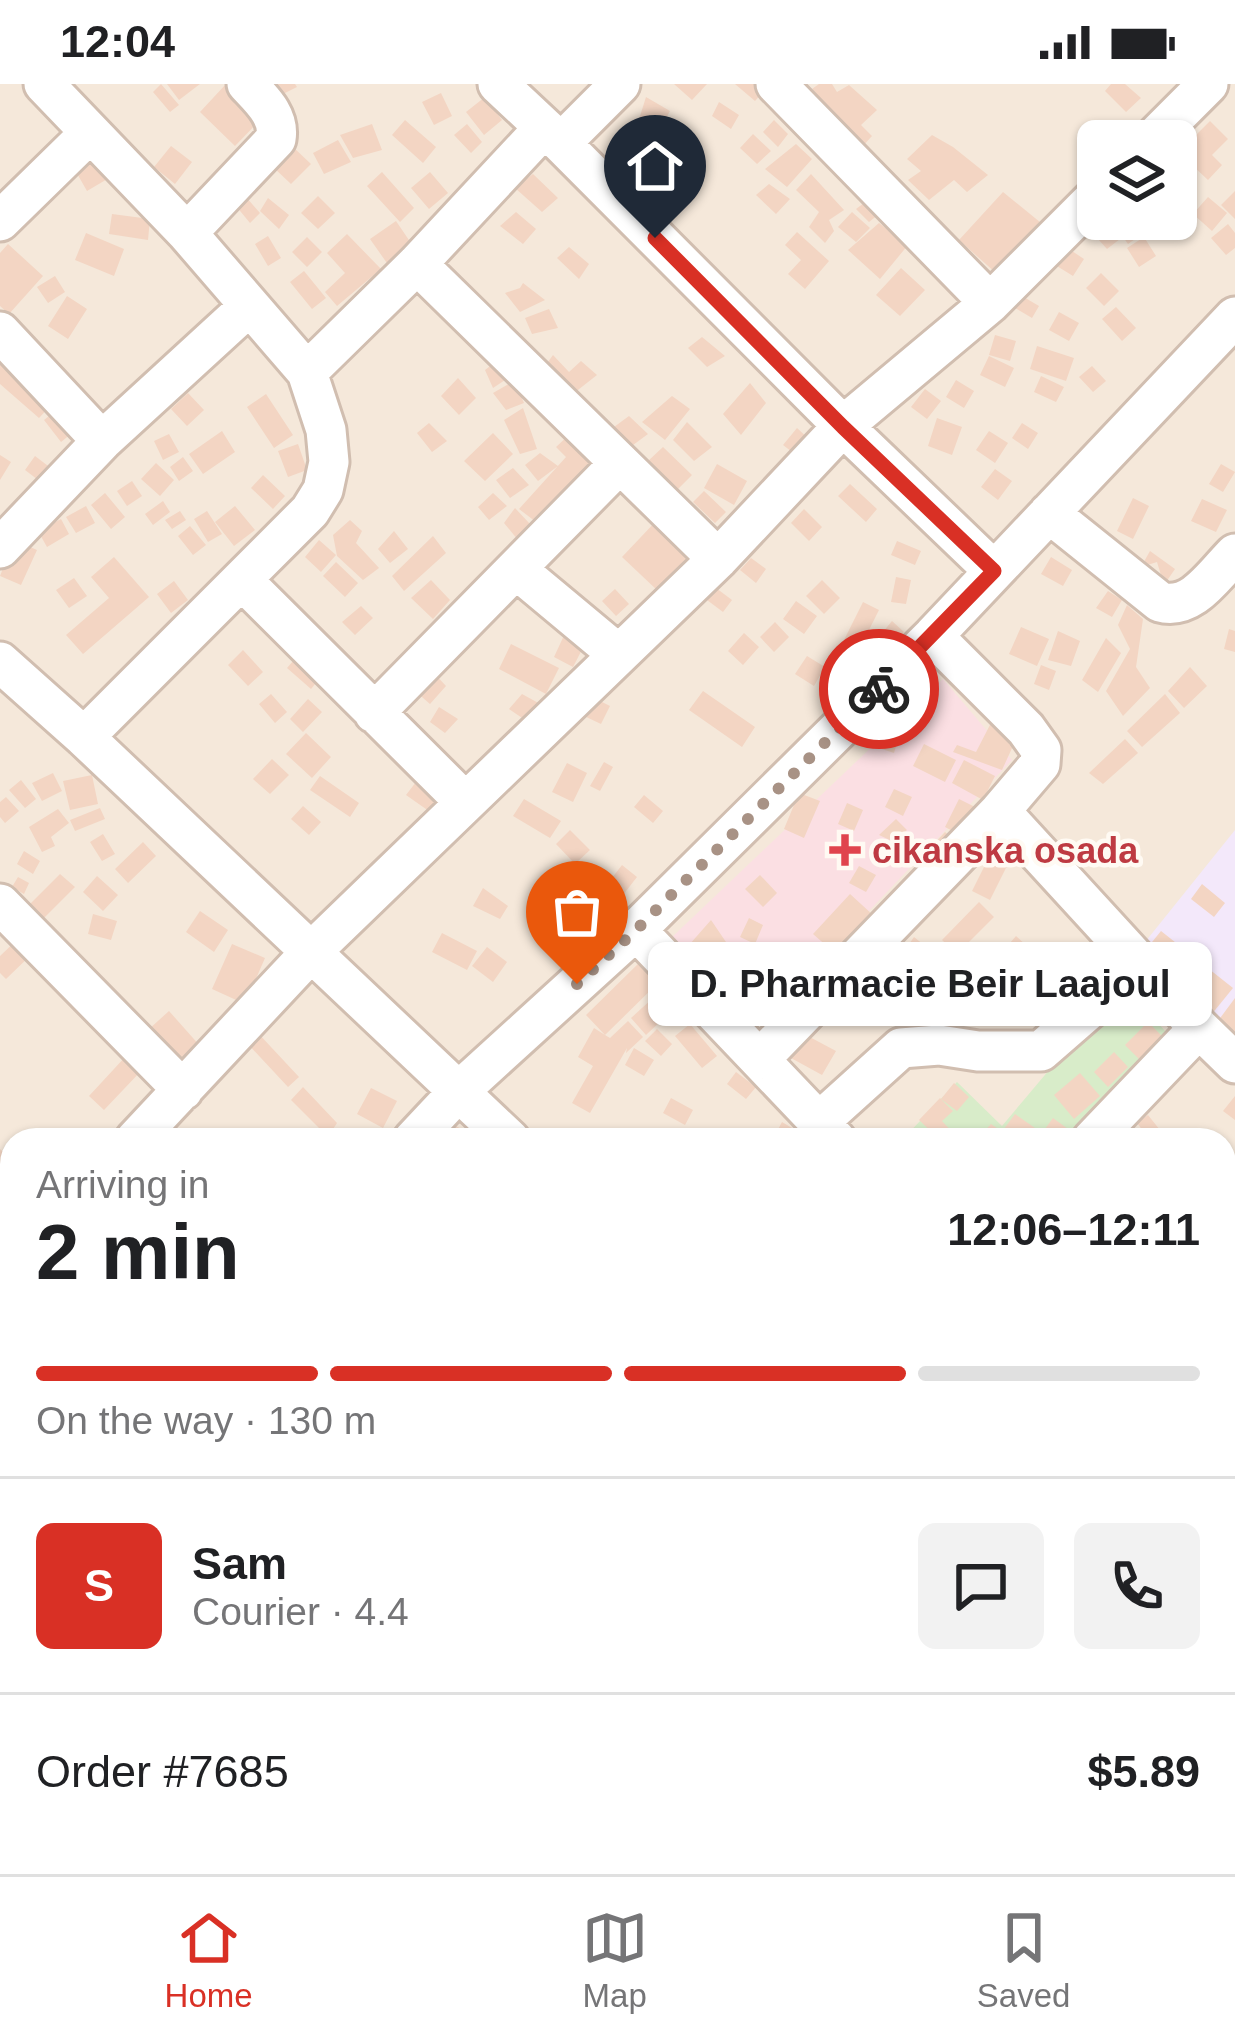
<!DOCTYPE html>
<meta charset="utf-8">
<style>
:root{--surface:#fff;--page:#f2f2f2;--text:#202124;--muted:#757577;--line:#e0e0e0;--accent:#d93025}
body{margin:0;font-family:Helvetica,sans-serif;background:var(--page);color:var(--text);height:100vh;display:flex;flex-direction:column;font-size:45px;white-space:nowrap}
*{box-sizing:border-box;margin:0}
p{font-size:39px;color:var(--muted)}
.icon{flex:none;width:66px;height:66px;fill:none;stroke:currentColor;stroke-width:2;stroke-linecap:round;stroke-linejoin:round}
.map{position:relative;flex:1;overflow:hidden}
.side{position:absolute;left:0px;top:1044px;width:1236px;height:747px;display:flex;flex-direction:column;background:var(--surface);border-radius:36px 36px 0 0;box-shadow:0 3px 9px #0004}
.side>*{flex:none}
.tools{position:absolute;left:1077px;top:36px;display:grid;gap:24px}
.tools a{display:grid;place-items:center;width:120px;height:120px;border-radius:18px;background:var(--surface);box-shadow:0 3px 9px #0004;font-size:60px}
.pin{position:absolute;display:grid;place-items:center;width:102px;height:102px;color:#fff;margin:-123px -51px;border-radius:50% 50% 50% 0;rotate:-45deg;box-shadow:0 0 12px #0007}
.pin .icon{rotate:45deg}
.courier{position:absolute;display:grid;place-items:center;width:120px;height:120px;margin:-60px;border:9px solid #d93025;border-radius:50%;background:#fff;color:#222;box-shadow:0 3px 15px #0007}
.bubble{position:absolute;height:84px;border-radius:18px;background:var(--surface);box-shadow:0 3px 9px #0004;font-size:39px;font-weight:600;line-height:84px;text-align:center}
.headline em{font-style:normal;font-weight:600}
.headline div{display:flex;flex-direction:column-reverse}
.headline{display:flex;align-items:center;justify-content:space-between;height:204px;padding:0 36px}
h1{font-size:78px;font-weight:600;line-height:90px}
.bar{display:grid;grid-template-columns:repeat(4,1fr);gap:18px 12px;align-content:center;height:144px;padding:0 36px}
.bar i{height:15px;border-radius:9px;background:var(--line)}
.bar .current{background:var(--accent)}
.bar p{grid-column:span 4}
.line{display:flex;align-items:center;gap:30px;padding:0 36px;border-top:3px solid var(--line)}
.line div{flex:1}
.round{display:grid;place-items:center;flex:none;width:126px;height:126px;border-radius:18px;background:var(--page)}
.status{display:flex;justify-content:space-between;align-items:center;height:84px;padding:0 60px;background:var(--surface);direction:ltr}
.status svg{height:33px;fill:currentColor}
.tabs{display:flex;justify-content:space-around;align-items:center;height:168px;border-top:3px solid var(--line);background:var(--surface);font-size:33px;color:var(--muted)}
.tabs a{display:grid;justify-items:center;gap:6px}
.tabs .current{color:var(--accent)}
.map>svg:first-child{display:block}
</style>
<div class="status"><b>12:04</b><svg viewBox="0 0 49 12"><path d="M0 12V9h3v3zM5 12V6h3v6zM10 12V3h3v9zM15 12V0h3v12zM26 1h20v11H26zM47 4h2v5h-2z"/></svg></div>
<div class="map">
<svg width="1235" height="1790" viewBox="0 0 1235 1790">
<rect width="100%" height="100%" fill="#fdf6ec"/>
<path fill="#f5e8da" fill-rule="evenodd" d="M0 0H1235V1790H0ZM1098 57H1176V135H1098ZM12 1056H1224V1779H12Z"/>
<path fill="#f3e8fa" d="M1235 746V971L1125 883Z"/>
<path fill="#fbdfe3" d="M943 595 1012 676 760 942 669 856Z"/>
<path fill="#d8ecc9" d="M1131 909 1166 948 1062 1056H902L957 998 1002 1042 1071 960Z"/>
<path fill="#f3d5c3" d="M161 0 179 21 170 28 153 8Z
M167 0H200L179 16Z
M226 0 263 33 235 62 200 28Z
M273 0H295L297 3 279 12Z
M674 0H707L692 16Z
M735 0H757L764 7 755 17Z
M819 0H832L837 8 849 1 877 26 861 41 872 52 862 63 812 5Z
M1111 0H1125L1141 14 1126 28 1105 7Z
M441 9 452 32 434 41 422 18Z
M485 13 502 36 484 51 466 28Z
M646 13 670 27 652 60 668 77 655 93 637 76 642 63 635 48Z
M719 18 739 31 731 45 712 32Z
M405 36 436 63 423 79 392 51Z
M774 36 788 50 778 63 763 48Z
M1210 37 1228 55 1212 71 1222 81 1208 96 1176 66V57L1183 42 1194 53Z
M372 40 382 66 353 74 340 51Z
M467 40 482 58 471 69 454 51Z
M753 50 771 67 757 80 740 64Z
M932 51 953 63 988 91 967 108 954 96 929 116 908 96 921 87 907 75Z
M338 56 351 78 324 90 313 69Z
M796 60 812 75 787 103 765 85Z
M171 62 192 78 175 100 154 83Z
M293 63 311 80 291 100 273 83Z
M96 73 109 94 87 107 75 86Z
M382 88 414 124 400 138 367 102Z
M430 88 448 109 429 125 411 104Z
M533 90 558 114 542 128 515 104Z
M811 90 844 126 829 136 834 147 825 159 809 143 819 128 796 106Z
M769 100 790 115 776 130 756 111Z
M1235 107V135L1221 121Z
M1003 108 1046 143 997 190 959 156Z
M318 112 335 129 318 145 301 129Z
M246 113 260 129 250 139 236 122Z
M872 113 884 126 869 138 856 125Z
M1208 113 1227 129 1212 147 1193 130Z
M268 114 289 131 279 145 260 127Z
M1182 114 1192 129 1170 144 1164 135H1176V119Z
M516 128 536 145 523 160 500 142Z
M852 128 870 144 856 158 838 143Z
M112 130 150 135 148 156 109 150Z
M1099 135H1102L1120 155 1107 165 1088 144Z
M1119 135H1137L1145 148 1128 160 1113 139Z
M396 137 415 165 389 182 370 155Z
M879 139 908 161 880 195 848 166Z
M1228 140 1235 149V164L1226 171 1211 154Z
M797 148 829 177 805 205 788 190 801 176 785 161Z
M86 149 124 165 114 192 75 176Z
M347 150 381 185 337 222 325 208 345 189 327 169Z
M268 152 281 174 268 182 255 160Z
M307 153 322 168 307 183 292 168Z
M1144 153 1156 172 1139 183 1127 164Z
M8 160 43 192 9 230 0 222V169Z
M1063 161 1084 175 1073 192 1052 179Z
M569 163 589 180 579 195 557 174Z
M901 184 925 206 900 232 876 211Z
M304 187 326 214 312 225 290 198Z
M1101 189 1119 207 1104 222 1086 204Z
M55 192 65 208 48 219 37 203Z
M523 199 545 216 520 228 505 209 520 204Z
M67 212 87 225 68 255 48 242Z
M1022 212 1039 222 1032 234 1015 224Z
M1116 223 1136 244 1122 257 1102 235Z
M549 225 558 244 532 250 525 234Z
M1059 228 1079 239 1069 257 1049 246Z
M995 251 1016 257 1010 277 989 271Z
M702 253 725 272 707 283 688 264Z
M1037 262 1074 274 1066 297 1030 285Z
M0 266 56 316 39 334 0 300Z
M553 271 569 288 581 277 597 291 569 313 540 289Z
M989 272 1014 284 1005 303 980 291Z
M494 279 508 294 493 304 485 286Z
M1092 282 1106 297 1093 308 1079 293Z
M1041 292 1064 303 1056 318 1034 308Z
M458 294 476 314 459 331 441 312Z
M956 296 974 307 964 324 946 313Z
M514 297 524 319 506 326 493 309Z
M750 299 766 319 741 351 723 330Z
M925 305 941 317 927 335 911 323Z
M188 309 204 326 187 342 171 325Z
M266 310 293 351 274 364 247 323Z
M672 312 690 325 665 356 642 338Z
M64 320 82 341 61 358 44 336Z
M523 324 537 365 520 370 504 336Z
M629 332 648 350 629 364 614 343Z
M937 334 962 343 952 371 928 362Z
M687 338 712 363 694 377 673 356Z
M429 339 447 357 432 368 417 349Z
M1022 339 1038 349 1028 365 1012 354Z
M797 344 810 356 796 371 783 361Z
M222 347 235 368 203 390 189 370Z
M989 347 1008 359 995 379 976 366Z
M493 349 513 370 485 397 464 377Z
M571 349 604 372 536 438 519 425 566 373 556 363Z
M169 350 179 368 163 376 154 357Z
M298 360 307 386 288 393 278 367Z
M663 363 692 391 677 406 648 377Z
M540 369 558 382 538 397 525 381Z
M0 371 11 378 0 396Z
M35 372 56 388 46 402 25 386Z
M183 373 193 387 179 397 170 383Z
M156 379 174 396 160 412 141 395Z
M717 380 747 397 734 421 704 404Z
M1221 380 1235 388 1223 408 1209 400Z
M513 384 529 401 510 414 496 396Z
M995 385 1012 397 998 416 981 403Z
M263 391 285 412 273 425 251 404Z
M132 397 142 412 127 422 117 407Z
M850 400 877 425 866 438 838 412Z
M704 407 726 428 715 439 693 418Z
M105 409 125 433 111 445 91 421Z
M493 409 507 422 489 436 478 423Z
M1133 414 1149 422 1133 455 1117 447Z
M1202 415 1227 426 1216 448 1191 437Z
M163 417 170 428 153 441 145 430Z
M86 422 95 439 76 449 66 433Z
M235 422 255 446 234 462 215 438Z
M515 424 530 440 518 456 504 439Z
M804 425 822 443 809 457 791 439Z
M180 427 186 436 172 445 165 436Z
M207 427 222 450 208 458 194 435Z
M61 435 69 450 47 463 38 447Z
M658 435 694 469 658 507 622 473Z
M350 436 362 447 356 459 379 484 363 496 337 472 333 451Z
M190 442 206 461 193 471 178 452Z
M394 447 408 465 390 479 378 465Z
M433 452 446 469 404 507 392 492Z
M14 456 37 466 21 501 0 492Z
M319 456 336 471 321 488 305 473Z
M897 457 921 467 915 481 891 471Z
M1150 467 1175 485 1164 501 1157 478 1141 483Z
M114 473 149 513 83 570 66 551 109 514 91 493Z
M1051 473 1072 486 1063 502 1041 490Z
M751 474 766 485 756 499 740 486Z
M336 478 358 499 345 513 323 492Z
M896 493 911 496 906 520 891 518Z
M74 494 87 512 69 524 56 506Z
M431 496 450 516 433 535 411 514Z
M822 496 840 514 824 530 806 512Z
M174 497 188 516 171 529 157 510Z
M716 504 732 516 723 528 707 516Z
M615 505 629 520 616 532 602 517Z
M1108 507 1122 516 1112 533 1096 524Z
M796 517 817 532 804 550 783 535Z
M863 518 879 526 860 564 844 556Z
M1127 521 1143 535 1136 583 1150 604 1123 632 1106 607 1130 565 1118 541Z
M361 522 373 534 355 551 342 538Z
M892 537 904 548 891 564 878 554Z
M775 538 789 553 774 568 760 553Z
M1021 543 1049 555 1037 582 1009 570Z
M567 545 588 554 573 583 554 573Z
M1229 545 1235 547V568L1224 565Z
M1058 547 1080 557 1071 582 1048 576Z
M744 549 759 563 743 581 728 567Z
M1106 554 1121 569 1098 608 1082 596Z
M511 560 559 584 546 610 499 585Z
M243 566 263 588 248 602 228 581Z
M300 569 324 589 311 605 287 584Z
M807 572 825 583 814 602 795 590Z
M1041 581 1056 587 1049 606 1034 600Z
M1190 583 1207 602 1184 624 1168 607Z
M432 587 446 602 430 620 415 607Z
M703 607 755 643 742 663 689 626Z
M271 610 287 628 275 639 259 620Z
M522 610 542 621 528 638 509 625Z
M1165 610 1180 629 1142 663 1127 647Z
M592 613 610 622 601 640 582 631Z
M308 615 322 628 303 648 290 635Z
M439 623 458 635 445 649 430 638Z
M874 637 901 646 894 669 867 660Z
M992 637 1018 651 1002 686 953 668 957 661 976 668Z
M306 649 331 673 312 694 286 670Z
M1125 655 1138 669 1103 700 1089 689Z
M924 660 956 676 945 698 913 682Z
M272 675 289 691 270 710 253 695Z
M964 676 995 692 983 716 952 699Z
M604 678 613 683 600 707 590 702Z
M567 679 587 689 573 718 552 708Z
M53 689 62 707 42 717 32 699Z
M92 691 98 720 70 726 63 697Z
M320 692 359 719 350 733 310 706Z
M21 696 36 715 25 724 9 706Z
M416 698 442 717 433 730 406 711Z
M894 705 912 713 903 732 885 723Z
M799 709 820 717 804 754 784 745Z
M644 711 663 727 653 739 634 723Z
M6 713 19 727 5 739 0 733V718Z
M524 715 561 737 550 754 513 732Z
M959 715 977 724 962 752 945 743Z
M847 719 863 726 854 747 838 740Z
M303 722 321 738 309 751 291 735Z
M100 724 105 735 75 747 70 736Z
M58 725 69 739 51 753 55 762 42 768 29 743Z
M896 735 907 746 894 758 879 751Z
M570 746 590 766 575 780 556 760Z
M945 748 956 758 925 790 907 772 922 756 930 764Z
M103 750 115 770 102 777 90 758Z
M143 758 156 772 128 799 115 785Z
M24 767 40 777 33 790 17 780Z
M989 773 1007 782 990 816 972 807Z
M622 781 637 793 623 811 608 799Z
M859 782 876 791 866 808 849 799Z
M60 790 75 803 40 838 26 824Z
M567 790 582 803 568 818 553 806Z
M760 791 777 809 763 823 745 805Z
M97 792 118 811 103 827 83 808Z
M18 793 29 799 24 810 12 803Z
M1202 800 1225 819 1214 833 1191 815Z
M483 804 508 822 500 835 473 822Z
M551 808 564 822 546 841 532 828Z
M850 810 873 831 837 871 813 850Z
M979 818 994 833 957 870 942 856Z
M200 827 228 846 214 868 186 848Z
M93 830 117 837 111 856 88 850Z
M749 834 763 841 755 860 740 853Z
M711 836 726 858 716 866 722 871 733 864 746 877 726 895 729 900 718 910 682 869Z
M1161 847 1233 904 1207 936 1135 879Z
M442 849 477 867 467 886 432 868Z
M21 852 35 867 6 895 0 889V872Z
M1016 852 1037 871 1011 900 991 881Z
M914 853 929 865 921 878 905 866Z
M232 860 265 874 245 920 212 905Z
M487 863 507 878 493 898 472 882Z
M639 879 658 899 605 951 610 954 628 937 643 953 626 969 627 964 590 1029 572 1019 593 982 578 973 594 944 605 951 586 931Z
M1084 880 1099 896 1080 914 1065 898Z
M1041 889 1064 917 1044 934 1020 906Z
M665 903 680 919 646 951 631 934Z
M859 903 873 919 864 933 847 921Z
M1235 914V962L1212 945Z
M169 927 201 963 170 991 138 955Z
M1148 938 1162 952 1139 975 1125 961Z
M690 940 717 972 702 984 675 952Z
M657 945 672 960 661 972 645 957Z
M257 948 299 993 288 1003 246 958Z
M804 950 836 967 822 991 791 974Z
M634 964 654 976 644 992 625 981Z
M1114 968 1128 983 1108 1003 1094 988Z
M126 972 142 986 104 1026 89 1012Z
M736 988 756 1003 746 1015 727 1000Z
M1080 989 1100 1012 1074 1035 1054 1011Z
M954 999 969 1013 957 1027 941 1015Z
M303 1003 337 1039 328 1053 291 1016Z
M371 1004 397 1017 383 1044 357 1030Z
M1235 1012V1036L1223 1027Z
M671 1014 693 1026 685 1041 663 1029Z
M940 1014 953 1027 942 1037 956 1052 962 1048 969 1056H940L919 1036Z
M1015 1030 1035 1044 1027 1056H1021L1004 1045Z
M1148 1031 1168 1056H1150L1137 1039Z
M1053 1034 1068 1045 1060 1056H1037Z
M448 1038 469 1049 465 1056H439Z
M782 1038 802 1050 798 1056H779L774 1053Z
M991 1040 1014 1056H976Z
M0 1065 12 1076V1103L0 1091Z
M1224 1574 1235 1584V1643L1224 1657Z
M1235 1650V1699L1224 1688V1663Z
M30 1779H60L52 1790H45Z
M402 1779H453L442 1790H413Z
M648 1779H690L699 1790H655Z
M724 1779H734L747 1790H714Z"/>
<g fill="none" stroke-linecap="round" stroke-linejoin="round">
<defs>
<path id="minor" d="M44 0 187 149 307 288 326 346 329 378 323 406 310 427 84 653
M498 0 561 59 843 342 994 487
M776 0 990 219
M1151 57 1208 0
M561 59 620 0
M0 137 90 49
M187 149 276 55C280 32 262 16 247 0
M417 180 718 475
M0 248 102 357
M307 288 417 180 543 45
M1049 429 1160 518C1192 527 1214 491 1235 470
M0 464 102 357 248 223
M516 485 618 570
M243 497 465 718
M933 552 1026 645 1041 666 1040 680 1000 727 1199 944 1235 979
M0 578 84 653 510 1056
M374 629 620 379
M0 820 183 1006
M636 846 836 1056
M760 975 1000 727
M819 1038 901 964 939 961 978 967H1041L1095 920
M135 1056 311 868 718 475 843 342 990 219 1098 111
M413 1056 458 1008 636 846 933 552 1235 233
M1092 1056 1199 944
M1224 1171 1235 1160
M0 1200 12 1188
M1224 1431 1235 1420
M0 1488 12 1476
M0 1549 12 1562
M0 1687 12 1676
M1224 1750 1235 1760
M223 1779 233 1790
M975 1779 985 1790
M353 1790 364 1779
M603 1790 614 1779
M809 1790 821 1779"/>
</defs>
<use href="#minor" stroke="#d1beb0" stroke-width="45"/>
<use href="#minor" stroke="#fff" stroke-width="39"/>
</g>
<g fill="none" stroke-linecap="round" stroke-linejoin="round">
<path stroke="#a89285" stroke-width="12" stroke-dasharray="0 21.6" d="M577 900 636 846 879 605"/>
<path stroke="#d93025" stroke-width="15" d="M655 154 843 343 994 487 879 605"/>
</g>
<path fill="#e0444e" stroke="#fffaf3" stroke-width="4.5" d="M839 748h12v12h12v12h-12v12h-12v-12h-12v-12h12z"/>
<g text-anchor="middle" stroke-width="9" stroke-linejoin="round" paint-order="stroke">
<g font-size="36" font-weight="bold" fill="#be3a42" stroke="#fffaf3" text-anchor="start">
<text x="872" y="779">cikanska osada</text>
</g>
</g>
</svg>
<div class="tools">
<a><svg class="icon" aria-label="layers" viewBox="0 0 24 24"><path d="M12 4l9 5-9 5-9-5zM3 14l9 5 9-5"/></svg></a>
</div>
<div class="pin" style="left:577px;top:900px;background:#ea580c"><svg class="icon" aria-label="bag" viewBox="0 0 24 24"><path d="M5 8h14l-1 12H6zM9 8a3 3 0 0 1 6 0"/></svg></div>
<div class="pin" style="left:655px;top:154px;background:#1f2937"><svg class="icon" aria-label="home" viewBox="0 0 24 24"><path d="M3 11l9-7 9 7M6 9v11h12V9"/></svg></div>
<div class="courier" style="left:879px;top:605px"><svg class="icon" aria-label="bike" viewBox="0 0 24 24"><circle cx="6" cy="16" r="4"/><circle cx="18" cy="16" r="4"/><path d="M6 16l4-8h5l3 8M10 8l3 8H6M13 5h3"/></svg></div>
<div class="bubble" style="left:648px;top:858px;width:564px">D. Pharmacie Beir Laajoul</div>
<section class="side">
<div class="headline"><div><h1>2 min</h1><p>Arriving in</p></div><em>12:06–12:11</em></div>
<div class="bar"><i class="current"></i><i class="current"></i><i class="current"></i><i></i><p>On the way · 130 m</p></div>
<div class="line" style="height:216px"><b class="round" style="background:var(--accent);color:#fff">S</b><div><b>Sam</b><p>Courier · 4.4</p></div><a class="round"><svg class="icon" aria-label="chat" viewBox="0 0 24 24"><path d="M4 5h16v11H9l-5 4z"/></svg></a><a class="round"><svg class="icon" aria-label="phone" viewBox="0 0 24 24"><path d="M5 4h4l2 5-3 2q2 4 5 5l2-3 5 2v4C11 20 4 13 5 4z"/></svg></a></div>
<div class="line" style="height:156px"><div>Order #7685</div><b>$5.89</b></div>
</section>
</div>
<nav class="tabs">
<a class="current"><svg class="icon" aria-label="home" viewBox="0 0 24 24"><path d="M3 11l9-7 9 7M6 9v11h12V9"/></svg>Home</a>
<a><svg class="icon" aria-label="map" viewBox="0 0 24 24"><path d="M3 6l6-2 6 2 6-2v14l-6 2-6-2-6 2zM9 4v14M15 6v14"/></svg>Map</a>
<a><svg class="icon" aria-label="saved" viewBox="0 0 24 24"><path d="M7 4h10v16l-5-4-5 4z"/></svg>Saved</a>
</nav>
